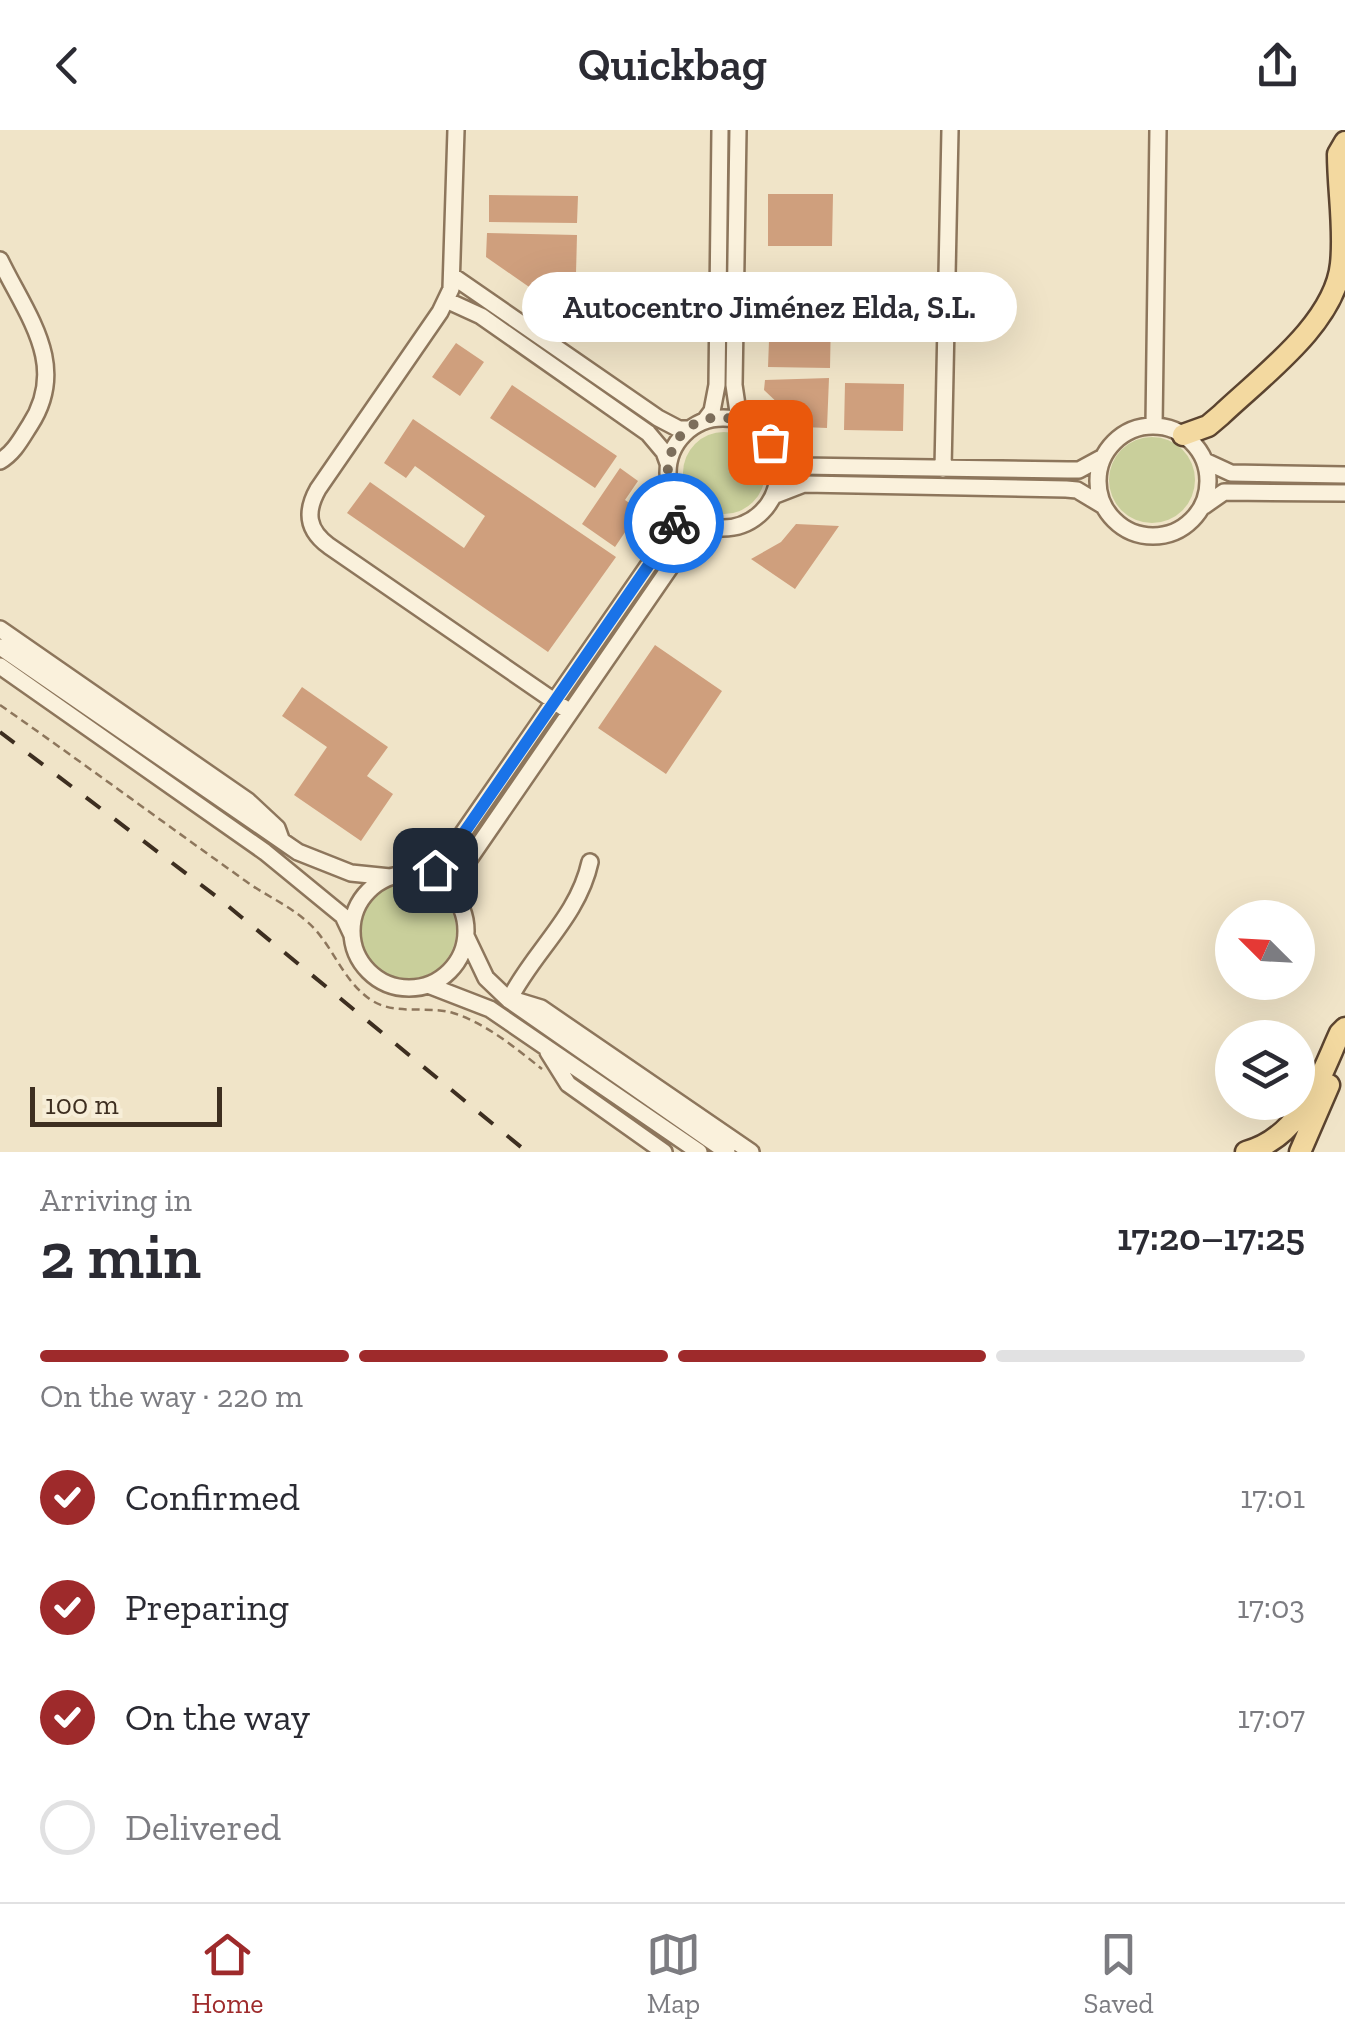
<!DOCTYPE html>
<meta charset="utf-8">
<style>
:root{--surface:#fff;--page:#f2f2f3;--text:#2b2b33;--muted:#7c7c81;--line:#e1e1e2;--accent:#9e2a2b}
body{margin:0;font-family:"Zilla Slab",serif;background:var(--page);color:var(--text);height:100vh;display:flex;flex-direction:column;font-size:38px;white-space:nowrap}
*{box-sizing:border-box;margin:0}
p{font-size:32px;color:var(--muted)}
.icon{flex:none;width:55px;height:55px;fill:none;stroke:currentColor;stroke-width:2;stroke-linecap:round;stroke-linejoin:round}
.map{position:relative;height:1022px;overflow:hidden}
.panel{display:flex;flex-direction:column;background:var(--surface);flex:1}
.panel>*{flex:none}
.needle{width:65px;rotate:294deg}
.buttons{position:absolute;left:1215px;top:770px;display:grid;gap:20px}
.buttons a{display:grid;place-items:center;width:100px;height:100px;border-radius:50%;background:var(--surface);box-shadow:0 10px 40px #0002;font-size:50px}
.scale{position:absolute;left:30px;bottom:25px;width:192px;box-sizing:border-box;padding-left:10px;border:5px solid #3d2e20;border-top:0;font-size:28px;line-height:35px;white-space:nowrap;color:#3d2e20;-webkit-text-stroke:8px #f7eed8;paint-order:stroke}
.pin{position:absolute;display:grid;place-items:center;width:85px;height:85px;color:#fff;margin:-42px;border-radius:20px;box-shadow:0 5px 15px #0006}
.courier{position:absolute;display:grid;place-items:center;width:100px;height:100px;margin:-50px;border:8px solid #1a73e8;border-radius:50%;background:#fff;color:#222;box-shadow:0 2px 12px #0007}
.bubble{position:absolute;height:70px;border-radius:35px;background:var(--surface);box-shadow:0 10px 40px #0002;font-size:32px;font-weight:600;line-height:70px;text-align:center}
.headline em{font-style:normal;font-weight:600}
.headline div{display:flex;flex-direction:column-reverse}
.headline{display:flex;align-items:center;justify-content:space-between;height:170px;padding:0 40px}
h1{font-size:65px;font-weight:600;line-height:75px}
.bar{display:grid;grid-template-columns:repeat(4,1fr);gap:15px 10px;align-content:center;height:120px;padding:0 40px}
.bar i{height:12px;border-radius:8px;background:var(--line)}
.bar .on{background:var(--accent)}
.bar p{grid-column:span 4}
ol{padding:0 40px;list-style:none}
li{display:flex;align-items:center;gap:30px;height:110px}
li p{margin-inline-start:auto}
li .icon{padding:10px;border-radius:50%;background:var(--accent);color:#fff;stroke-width:4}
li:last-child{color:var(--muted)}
li i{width:55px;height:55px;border:5px solid var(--line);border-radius:50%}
header{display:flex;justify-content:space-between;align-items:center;height:130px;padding:0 40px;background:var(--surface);font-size:45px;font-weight:600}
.menu{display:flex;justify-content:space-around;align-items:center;height:140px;border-top:2px solid var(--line);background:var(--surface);font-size:28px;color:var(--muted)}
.menu a{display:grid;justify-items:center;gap:5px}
.menu .on{color:var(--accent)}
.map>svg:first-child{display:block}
</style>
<header><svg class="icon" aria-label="back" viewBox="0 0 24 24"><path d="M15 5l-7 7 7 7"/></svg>Quickbag<svg class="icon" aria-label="share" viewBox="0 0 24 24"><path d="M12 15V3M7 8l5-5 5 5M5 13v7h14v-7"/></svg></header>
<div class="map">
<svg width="1345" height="1022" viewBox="0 0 1345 1022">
<rect width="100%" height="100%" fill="#f0e4c8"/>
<path fill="#c9cf9b" d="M683 343a41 41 0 1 1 82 0a41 41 0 1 1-82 0Z
M1109 350a43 43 0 1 1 86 0a43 43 0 1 1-86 0Z
M360 801a48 48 0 1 1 96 0a48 48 0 1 1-96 0Z"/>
<path fill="#cf9f7d" d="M768 64H833L832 116H768Z
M489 65 578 66 577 93 489 92Z
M487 103 577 105 575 182H565L486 127Z
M770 184 831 185 830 238 768 237Z
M456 213 484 232 460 266 432 247Z
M829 248 827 298 803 297 764 260 765 250Z
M845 253 904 254 903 301 844 300Z
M512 255 617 326 595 358 490 288Z
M413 289 616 427 548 522 347 383 370 352 464 418 485 386 415 336 406 348 384 333Z
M620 338 638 351 625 370 640 380 615 417 582 394Z
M796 394 839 396 795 459 751 429 781 412Z
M655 515 722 561 666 644 598 598Z
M302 557 388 617 367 646 393 664 361 711 294 665 327 617 282 586Z"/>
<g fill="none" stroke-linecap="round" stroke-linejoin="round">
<defs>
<path id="minor" d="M456 0 451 159 440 182 318 359C305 382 307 400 329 416L570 582
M738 0 734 255 738 282 745 291
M0 130C27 186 69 235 30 295 21 309 14 323 0 331
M454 147 658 288 679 299H689
M446 170 481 186 648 303 664 322 668 333
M668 343a55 55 0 1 1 110 0a55 55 0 1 1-110 0Z
M706 289 712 281 717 255 720 0
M1098 351a55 55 0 1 1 110 0a55 55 0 1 1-110 0Z
M1154 296 1158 0
M776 327 800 336 1068 340H1079L1103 327
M1205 331 1231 343 1345 345
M943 339 950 0
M773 366 804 354 1066 359 1077 360 1102 375
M1204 376 1224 362 1345 363
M0 499 248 671 277 698 281 709
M0 517 298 722 351 743 390 747
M0 536 265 722 343 786 352 805
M352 801a57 57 0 1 1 114 0a57 57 0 1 1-114 0Z
M420 745 435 740 447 726 666 410 673 397V369
M454 766 463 738 682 420 692 409 717 398
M466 806 486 848 509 870 727 1022
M428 855 490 879 699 1022
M509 870C533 822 578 787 590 732
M518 871 541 878 751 1022
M548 922 568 954 664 1022"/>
<path id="major" d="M1183 305 1208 296 1221 285C1262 246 1335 193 1341 134 1345 98 1338 60 1338 24L1345 12
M1246 1022C1301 1007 1319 949 1340 903L1345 898
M1300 1022 1329 955"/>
</defs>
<use href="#minor" stroke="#8d765c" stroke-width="20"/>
<use href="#major" stroke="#5b4430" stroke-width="25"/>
<path stroke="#8d765c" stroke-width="2.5" stroke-dasharray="8 5" stroke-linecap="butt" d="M0 575C83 633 164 693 247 752 265 765 286 774 304 789 333 812 340 849 371 870 396 886 425 875 453 883 484 892 517 919 542 939"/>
<use href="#minor" stroke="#faf1dc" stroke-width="15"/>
<use href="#major" stroke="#f3d9a0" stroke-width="20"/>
<path stroke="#3d2e20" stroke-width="4" stroke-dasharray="18 18" stroke-linecap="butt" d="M0 602 217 767 527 1022"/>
</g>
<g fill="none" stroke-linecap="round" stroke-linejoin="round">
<path stroke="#7c6e5b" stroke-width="10" stroke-dasharray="0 18" d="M674 393C677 371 664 352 669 330 682 278 738 276 770 312"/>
<path stroke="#1a73e8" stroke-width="12" d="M435 740 448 726 666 410 674 393"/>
</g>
</svg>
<div class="buttons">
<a><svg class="needle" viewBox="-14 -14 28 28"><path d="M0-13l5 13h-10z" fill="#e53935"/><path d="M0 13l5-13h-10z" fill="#7c7c81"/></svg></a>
<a><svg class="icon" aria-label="layers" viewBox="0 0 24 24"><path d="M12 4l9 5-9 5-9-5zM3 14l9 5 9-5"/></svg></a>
</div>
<div class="scale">100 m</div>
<div class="pin" style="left:770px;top:312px;background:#ea580c"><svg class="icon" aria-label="bag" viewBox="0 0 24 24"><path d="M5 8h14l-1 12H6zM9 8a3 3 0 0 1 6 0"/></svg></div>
<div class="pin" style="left:435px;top:740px;background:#1f2937"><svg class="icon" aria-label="home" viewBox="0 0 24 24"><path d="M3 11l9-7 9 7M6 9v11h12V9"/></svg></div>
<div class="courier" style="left:674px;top:393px"><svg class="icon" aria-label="bike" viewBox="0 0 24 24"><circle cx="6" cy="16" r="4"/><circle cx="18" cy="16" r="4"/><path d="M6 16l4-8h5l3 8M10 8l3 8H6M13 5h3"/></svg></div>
<div class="bubble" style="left:522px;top:142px;width:495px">Autocentro Jiménez Elda, S.L.</div>
</div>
<section class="panel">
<div class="headline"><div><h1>2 min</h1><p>Arriving in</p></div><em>17:20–17:25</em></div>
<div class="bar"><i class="on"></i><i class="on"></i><i class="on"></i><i></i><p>On the way · 220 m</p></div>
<ol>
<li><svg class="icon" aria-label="check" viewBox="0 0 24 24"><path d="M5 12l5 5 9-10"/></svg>Confirmed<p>17:01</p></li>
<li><svg class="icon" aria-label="check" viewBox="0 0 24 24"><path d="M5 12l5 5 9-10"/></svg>Preparing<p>17:03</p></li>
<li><svg class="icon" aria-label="check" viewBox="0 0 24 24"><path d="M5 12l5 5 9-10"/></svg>On the way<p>17:07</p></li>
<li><i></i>Delivered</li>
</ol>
</section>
<nav class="menu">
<a class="on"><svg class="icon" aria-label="home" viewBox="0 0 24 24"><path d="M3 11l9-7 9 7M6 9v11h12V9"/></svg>Home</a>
<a><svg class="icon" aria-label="map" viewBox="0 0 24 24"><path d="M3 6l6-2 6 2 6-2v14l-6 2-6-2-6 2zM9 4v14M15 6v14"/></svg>Map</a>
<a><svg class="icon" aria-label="saved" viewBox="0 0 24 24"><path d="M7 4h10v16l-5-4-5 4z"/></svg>Saved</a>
</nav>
